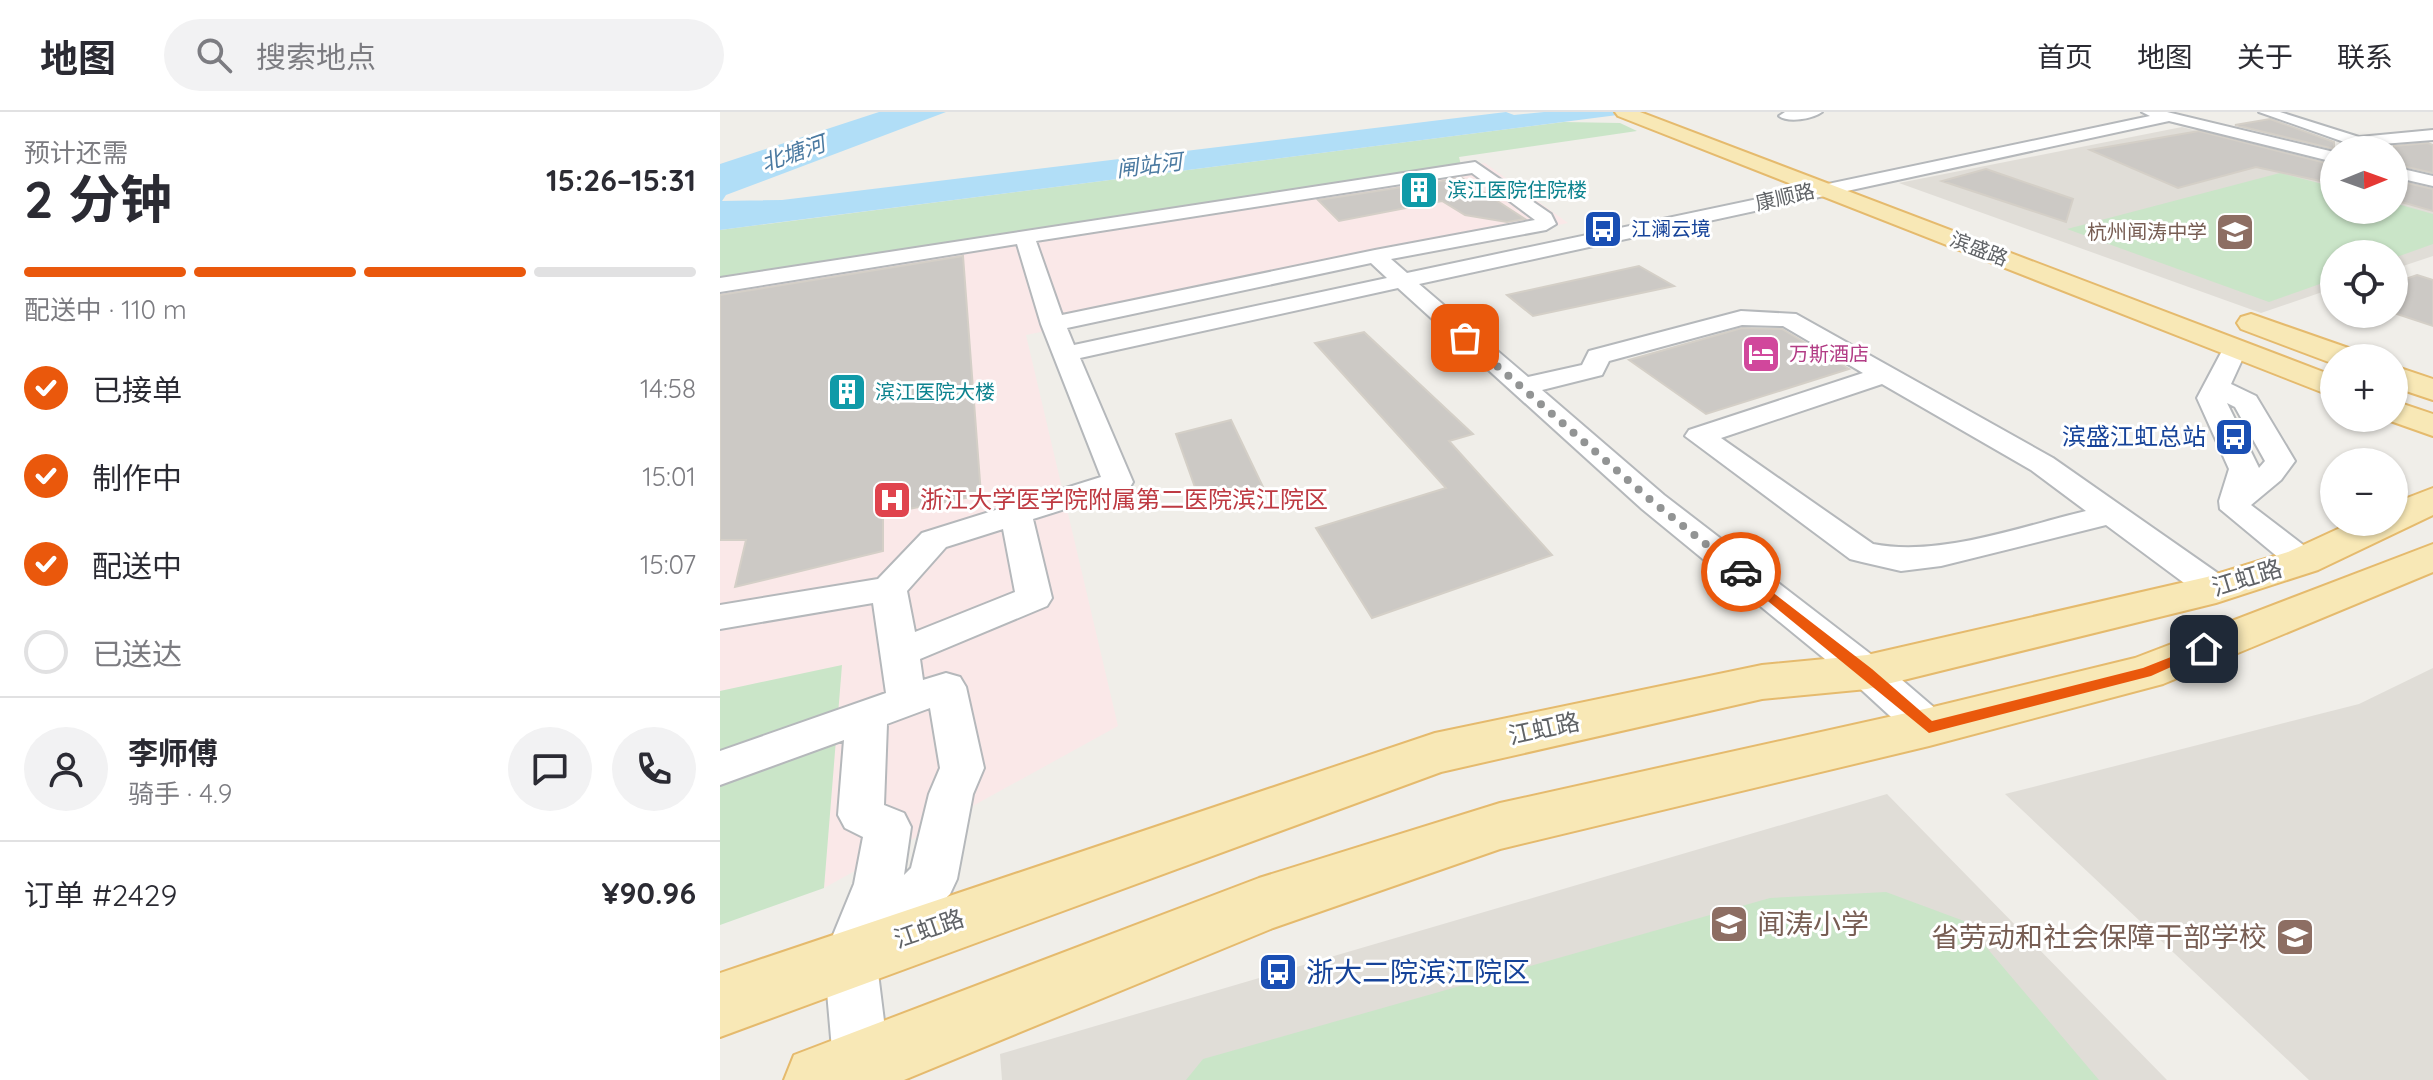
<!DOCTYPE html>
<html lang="zh">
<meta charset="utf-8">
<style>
:root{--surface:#fff;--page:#f2f2f3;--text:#2b2b33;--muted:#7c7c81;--line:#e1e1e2;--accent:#ea580c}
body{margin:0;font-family:Quicksand,"Noto Sans SC",sans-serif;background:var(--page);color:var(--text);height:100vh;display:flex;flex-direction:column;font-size:30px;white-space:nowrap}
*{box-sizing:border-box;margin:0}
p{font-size:26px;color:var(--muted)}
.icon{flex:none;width:44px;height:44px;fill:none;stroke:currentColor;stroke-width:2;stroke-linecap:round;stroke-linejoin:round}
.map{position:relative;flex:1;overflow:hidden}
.panel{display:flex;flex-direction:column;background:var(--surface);width:720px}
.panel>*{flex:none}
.needle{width:52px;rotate:89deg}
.fabs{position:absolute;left:1600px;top:24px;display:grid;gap:16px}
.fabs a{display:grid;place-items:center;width:88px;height:88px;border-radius:50%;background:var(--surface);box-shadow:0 2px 6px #0004;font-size:40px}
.pin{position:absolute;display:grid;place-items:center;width:68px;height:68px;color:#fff;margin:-34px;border-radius:16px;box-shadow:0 4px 12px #0006}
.courier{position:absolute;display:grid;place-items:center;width:80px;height:80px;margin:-40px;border:6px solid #ea580c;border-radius:50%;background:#fff;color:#222;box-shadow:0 2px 10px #0007}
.headline em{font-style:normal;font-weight:700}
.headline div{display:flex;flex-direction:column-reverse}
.headline{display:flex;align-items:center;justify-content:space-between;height:136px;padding:0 24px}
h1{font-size:52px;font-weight:700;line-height:60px}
.bar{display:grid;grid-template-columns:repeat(4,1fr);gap:12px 8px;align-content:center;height:96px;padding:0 24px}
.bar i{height:10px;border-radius:6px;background:var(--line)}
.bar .selected{background:var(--accent)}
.bar p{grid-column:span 4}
.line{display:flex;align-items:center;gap:20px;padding:0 24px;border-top:2px solid var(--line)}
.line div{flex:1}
.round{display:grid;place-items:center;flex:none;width:84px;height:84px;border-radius:42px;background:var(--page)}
ol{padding:0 24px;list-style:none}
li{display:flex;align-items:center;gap:24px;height:88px}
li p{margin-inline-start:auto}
li .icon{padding:8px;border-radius:50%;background:var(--accent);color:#fff;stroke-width:4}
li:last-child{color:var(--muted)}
li i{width:44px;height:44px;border:4px solid var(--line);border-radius:50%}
header{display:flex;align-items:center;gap:48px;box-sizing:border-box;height:112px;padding:0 40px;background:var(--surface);border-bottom:2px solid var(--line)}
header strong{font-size:38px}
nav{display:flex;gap:44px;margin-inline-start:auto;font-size:28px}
.search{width:560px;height:72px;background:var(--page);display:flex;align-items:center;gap:20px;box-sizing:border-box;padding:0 28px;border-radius:44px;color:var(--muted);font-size:30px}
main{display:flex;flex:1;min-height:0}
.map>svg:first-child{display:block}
</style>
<header>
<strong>地图</strong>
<div class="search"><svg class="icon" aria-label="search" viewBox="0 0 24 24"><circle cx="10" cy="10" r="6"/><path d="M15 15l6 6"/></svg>搜索地点</div>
<nav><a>首页</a><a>地图</a><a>关于</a><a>联系</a></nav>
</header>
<main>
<section class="panel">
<div class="headline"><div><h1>2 分钟</h1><p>预计还需</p></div><em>15:26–15:31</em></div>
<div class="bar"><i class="selected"></i><i class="selected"></i><i class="selected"></i><i></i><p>配送中 · 110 m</p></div>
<ol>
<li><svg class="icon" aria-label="check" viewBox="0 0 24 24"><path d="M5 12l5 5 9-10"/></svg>已接单<p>14:58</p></li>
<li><svg class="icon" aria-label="check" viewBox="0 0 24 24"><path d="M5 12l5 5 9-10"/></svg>制作中<p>15:01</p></li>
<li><svg class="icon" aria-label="check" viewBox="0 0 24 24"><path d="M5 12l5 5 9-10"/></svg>配送中<p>15:07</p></li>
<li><i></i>已送达</li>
</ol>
<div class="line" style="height:144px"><a class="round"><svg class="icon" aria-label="person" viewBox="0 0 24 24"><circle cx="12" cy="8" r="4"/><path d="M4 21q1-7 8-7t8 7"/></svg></a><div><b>李师傅</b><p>骑手 · 4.9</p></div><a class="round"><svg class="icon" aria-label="chat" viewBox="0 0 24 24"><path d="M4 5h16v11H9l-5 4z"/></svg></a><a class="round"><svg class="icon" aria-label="phone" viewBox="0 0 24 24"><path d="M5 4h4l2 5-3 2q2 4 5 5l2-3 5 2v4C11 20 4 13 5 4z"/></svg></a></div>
<div class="line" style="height:104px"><div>订单 #2429</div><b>¥90.96</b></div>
</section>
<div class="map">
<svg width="1713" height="968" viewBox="0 0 1713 968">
<rect width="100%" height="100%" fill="#f0eee9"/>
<path fill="#e0ddd7" d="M1462 15 1614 53V98H1674V67L1713 77V144L1674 157V142H1614V176L1541 201 1179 71Z
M1713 556V968H1589L1285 682 1639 592Z
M1167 682 1447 968H282L280 942Z"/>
<path fill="#fae8e8" d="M765 51 848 111 306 223 398 614 104 776 121 554 0 579V168Z"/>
<path fill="#cae5c8" d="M844 10 900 11 917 19 739 45 741 53 0 168V118Z
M1560 61 1614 75V98H1674V91L1713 102V132L1674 146V142H1614V167L1549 190 1347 117Z
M122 553 104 776 0 813V579Z
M1166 780 1244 809 1379 968H466L483 947 1050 786Z"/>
<path fill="#b1def7" d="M159 0H226L6 83 2 89 62 88 786 0 794 3 824 0H921L0 118V52Z"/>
<path fill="#ccc9c5" stroke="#d4cfc7" stroke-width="2" d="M1550 7 1614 30V37L1515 13Z
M1479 19 1614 53V72L1536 55 1458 76 1370 38Z
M1708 31 1713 33V61L1674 52V34Z
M1266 57 1353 87 1346 110 1222 69Z
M742 66 805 107 787 110 745 103 722 89 619 109 598 88Z
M1674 68 1713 77V99L1674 88Z
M243 144 261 383 163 402V439L15 475 26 428H0V183Z
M919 154 954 174 813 204 787 183Z
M1697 163 1713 168V214L1674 201V171Z
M1022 216 1062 217 1129 257 986 302 909 248Z
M644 220 753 322 729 329 832 443 652 506 596 416 726 376 595 231Z
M511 308 544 377 482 395 456 322Z"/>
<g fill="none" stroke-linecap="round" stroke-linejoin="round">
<defs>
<path id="minor" d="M1102 0C1093 7 1068 11 1059 4L1065 0Z
M1422 0H1447L1614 40V50L1449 9 699 172 808 265 862 253 869 239 1021 199 1076 202 1333 346 1509 469 1514 477 1509 485 1496 488 1483 485 1386 413 1221 454 1181 459 1142 450 1130 447 965 324 969 318 1143 261 1063 214 1022 213 889 249 882 263 822 278 944 383 1161 550 1224 604 1230 615 1224 626 1209 631 1194 626 1133 570 922 397 678 176 360 246 413 370 409 377 313 407 332 486 327 494 200 547 203 568 226 561 240 565 246 575 264 656 253 682 237 767 230 782 157 853 169 949 168 968H110L113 949 104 845 134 772 143 725 125 716 118 703 124 628 0 673V639L166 581 153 491 0 517V493L158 467 202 421 381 365 321 212 297 132 0 180V166L755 50 831 102 836 112 826 118 671 147 687 161 1430 4ZM752 61 815 108 655 138 342 203 316 129ZM651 151 667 166 354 233 347 216ZM1162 272 1311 358 1366 399C1299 415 1220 445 1153 432L1001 326ZM283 417 295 480 195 520 187 479 226 435ZM210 596 220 656 209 682 191 756 184 763 191 715 184 701 164 693 167 612Z
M1539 0H1560L1639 25 1713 18V28L1662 32 1671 38H1647Z
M1674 55 1713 64V74L1674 65Z
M1515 230 1524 232 1527 237 1511 272 1536 284 1575 349 1561 368 1531 393 1595 442 1600 449 1595 456 1583 460 1571 456 1500 397 1499 389 1509 357 1477 286 1503 237 1506 232ZM1507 291 1515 295 1545 349 1539 356Z"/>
<path id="major" d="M895 0H920L1614 264V285L898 4Z
M1531 202 1637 239 1641 246H1614V252L1521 217 1517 211 1521 205Z
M1674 254 1713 267V288L1674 275Z
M1674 289 1713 302V324L1662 306H1674Z
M1713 376V403L1598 458 1496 491 1147 577 1042 587 721 660 0 925V861L715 621 1042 553 1147 543 1487 465 1568 440 1633 410H1674V391Z
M1713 432V460L1443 572 1209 634 780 737 553 816 184 968H64L74 943 539 766 780 691 1209 596 1415 546Z"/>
</defs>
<use href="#minor" stroke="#b5b8bb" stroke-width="4"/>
<use href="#major" stroke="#e5ba6d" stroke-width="4"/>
<use href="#minor" fill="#fff" fill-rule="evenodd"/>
<use href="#major" fill="#f8e8b6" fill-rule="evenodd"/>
</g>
<path fill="#ea580c" d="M1021 456 1152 557 1212 609 1423 556 1484 532 1491 537 1431 564 1209 621 1016 463 1014 460Z"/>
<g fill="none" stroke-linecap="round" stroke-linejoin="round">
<path stroke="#929494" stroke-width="8" stroke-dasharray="0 14.4" d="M745 226 933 390 1021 460"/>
</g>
<defs>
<symbol id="building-square" viewBox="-11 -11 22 22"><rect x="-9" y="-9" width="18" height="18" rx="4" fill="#0f9aa8" stroke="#fff"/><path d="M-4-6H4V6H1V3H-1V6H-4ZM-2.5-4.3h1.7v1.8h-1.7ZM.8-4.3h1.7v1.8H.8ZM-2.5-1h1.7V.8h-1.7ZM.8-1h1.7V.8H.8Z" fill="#fff"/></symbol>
<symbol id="bus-square" viewBox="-11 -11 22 22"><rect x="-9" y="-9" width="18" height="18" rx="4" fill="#1a4fb4" stroke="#fff"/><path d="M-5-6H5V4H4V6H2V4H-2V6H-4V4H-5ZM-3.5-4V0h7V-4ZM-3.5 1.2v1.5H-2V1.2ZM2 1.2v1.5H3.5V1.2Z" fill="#fff"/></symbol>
<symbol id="school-square" viewBox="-11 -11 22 22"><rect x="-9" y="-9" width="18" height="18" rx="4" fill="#8d6e63" stroke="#fff"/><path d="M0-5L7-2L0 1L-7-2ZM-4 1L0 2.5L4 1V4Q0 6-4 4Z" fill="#fff"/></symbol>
<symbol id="hotel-square" viewBox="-11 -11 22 22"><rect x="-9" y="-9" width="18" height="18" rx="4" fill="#d1479c" stroke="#fff"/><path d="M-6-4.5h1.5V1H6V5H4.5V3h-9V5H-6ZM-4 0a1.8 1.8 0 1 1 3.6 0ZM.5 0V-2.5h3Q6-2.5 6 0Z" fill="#fff"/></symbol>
<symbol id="hospital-square" viewBox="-11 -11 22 22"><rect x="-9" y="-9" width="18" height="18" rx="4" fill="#e0444e" stroke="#fff"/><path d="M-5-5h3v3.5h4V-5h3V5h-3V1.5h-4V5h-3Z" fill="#fff"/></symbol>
</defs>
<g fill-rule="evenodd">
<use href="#building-square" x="677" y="56" width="44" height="44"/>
<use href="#bus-square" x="861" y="95" width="44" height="44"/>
<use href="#school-square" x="1493" y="98" width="44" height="44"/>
<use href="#hotel-square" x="1019" y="220" width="44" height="44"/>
<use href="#building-square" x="105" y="258" width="44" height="44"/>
<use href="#bus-square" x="1492" y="303" width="44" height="44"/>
<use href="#hospital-square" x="150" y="366" width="44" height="44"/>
<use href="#school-square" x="987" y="790" width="44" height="44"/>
<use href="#school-square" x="1553" y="803" width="44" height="44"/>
<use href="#bus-square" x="536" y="838" width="44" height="44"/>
</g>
<g text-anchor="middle" stroke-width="6" stroke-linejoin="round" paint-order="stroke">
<g font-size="20" fill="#0d838f" stroke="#fff" text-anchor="start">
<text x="727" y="85">滨江医院住院楼</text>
<text x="155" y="287">滨江医院大楼</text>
</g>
<g font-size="20" fill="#606367" stroke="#fff">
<text transform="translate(1065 85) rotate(-13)" y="7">康顺路</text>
<text transform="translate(1259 137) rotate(21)" y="7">滨盛路</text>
</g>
<g font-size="20" fill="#164399" stroke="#fff" text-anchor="start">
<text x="911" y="124">江澜云境</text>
</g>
<g font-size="20" fill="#785e54" stroke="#fff" text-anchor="end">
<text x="1487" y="127">杭州闻涛中学</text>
</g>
<g font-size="20" fill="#b23c85" stroke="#fff" text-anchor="start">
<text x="1069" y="249">万斯酒店</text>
</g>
<g font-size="22" font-style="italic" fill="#4b7aa1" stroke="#fff">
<text transform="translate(73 41) rotate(-19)" y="8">北塘河</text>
<text transform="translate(429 53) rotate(-7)" y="8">闸站河</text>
</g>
<g font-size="24" fill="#164399" stroke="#fff" text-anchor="end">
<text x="1486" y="333">滨盛江虹总站</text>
</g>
<g font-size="24" fill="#be3a42" stroke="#fff" text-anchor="start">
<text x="200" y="396">浙江大学医学院附属第二医院滨江院区</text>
</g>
<g font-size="24" fill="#606367" stroke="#fff">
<text transform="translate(1527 466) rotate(-17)" y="8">江虹路</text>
<text transform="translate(824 617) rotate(-12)" y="8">江虹路</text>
<text transform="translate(209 817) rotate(-19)" y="8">江虹路</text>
</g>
<g font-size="28" fill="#785e54" stroke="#fff" text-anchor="start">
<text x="1037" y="822">闻涛小学</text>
<text x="1547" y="835" text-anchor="end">省劳动和社会保障干部学校</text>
</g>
<g font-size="28" fill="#164399" stroke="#fff" text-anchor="start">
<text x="586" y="870">浙大二院滨江院区</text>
</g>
</g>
</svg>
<div class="fabs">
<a><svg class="needle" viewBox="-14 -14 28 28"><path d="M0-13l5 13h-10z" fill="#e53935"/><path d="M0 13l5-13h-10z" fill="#7c7c81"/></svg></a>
<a><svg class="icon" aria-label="locate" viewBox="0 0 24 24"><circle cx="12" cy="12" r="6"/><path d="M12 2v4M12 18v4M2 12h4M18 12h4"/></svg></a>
<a>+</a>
<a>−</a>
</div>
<div class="pin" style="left:745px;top:226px;background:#ea580c"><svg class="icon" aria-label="bag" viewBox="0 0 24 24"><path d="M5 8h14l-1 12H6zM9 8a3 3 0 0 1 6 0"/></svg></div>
<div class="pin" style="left:1484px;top:537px;background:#1f2937"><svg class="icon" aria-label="home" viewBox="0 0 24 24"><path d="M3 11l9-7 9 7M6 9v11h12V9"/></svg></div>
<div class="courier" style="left:1021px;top:460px"><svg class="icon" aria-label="car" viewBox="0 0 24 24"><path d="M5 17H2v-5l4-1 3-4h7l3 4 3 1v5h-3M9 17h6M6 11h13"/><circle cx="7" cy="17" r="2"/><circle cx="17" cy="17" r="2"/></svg></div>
</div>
</main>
